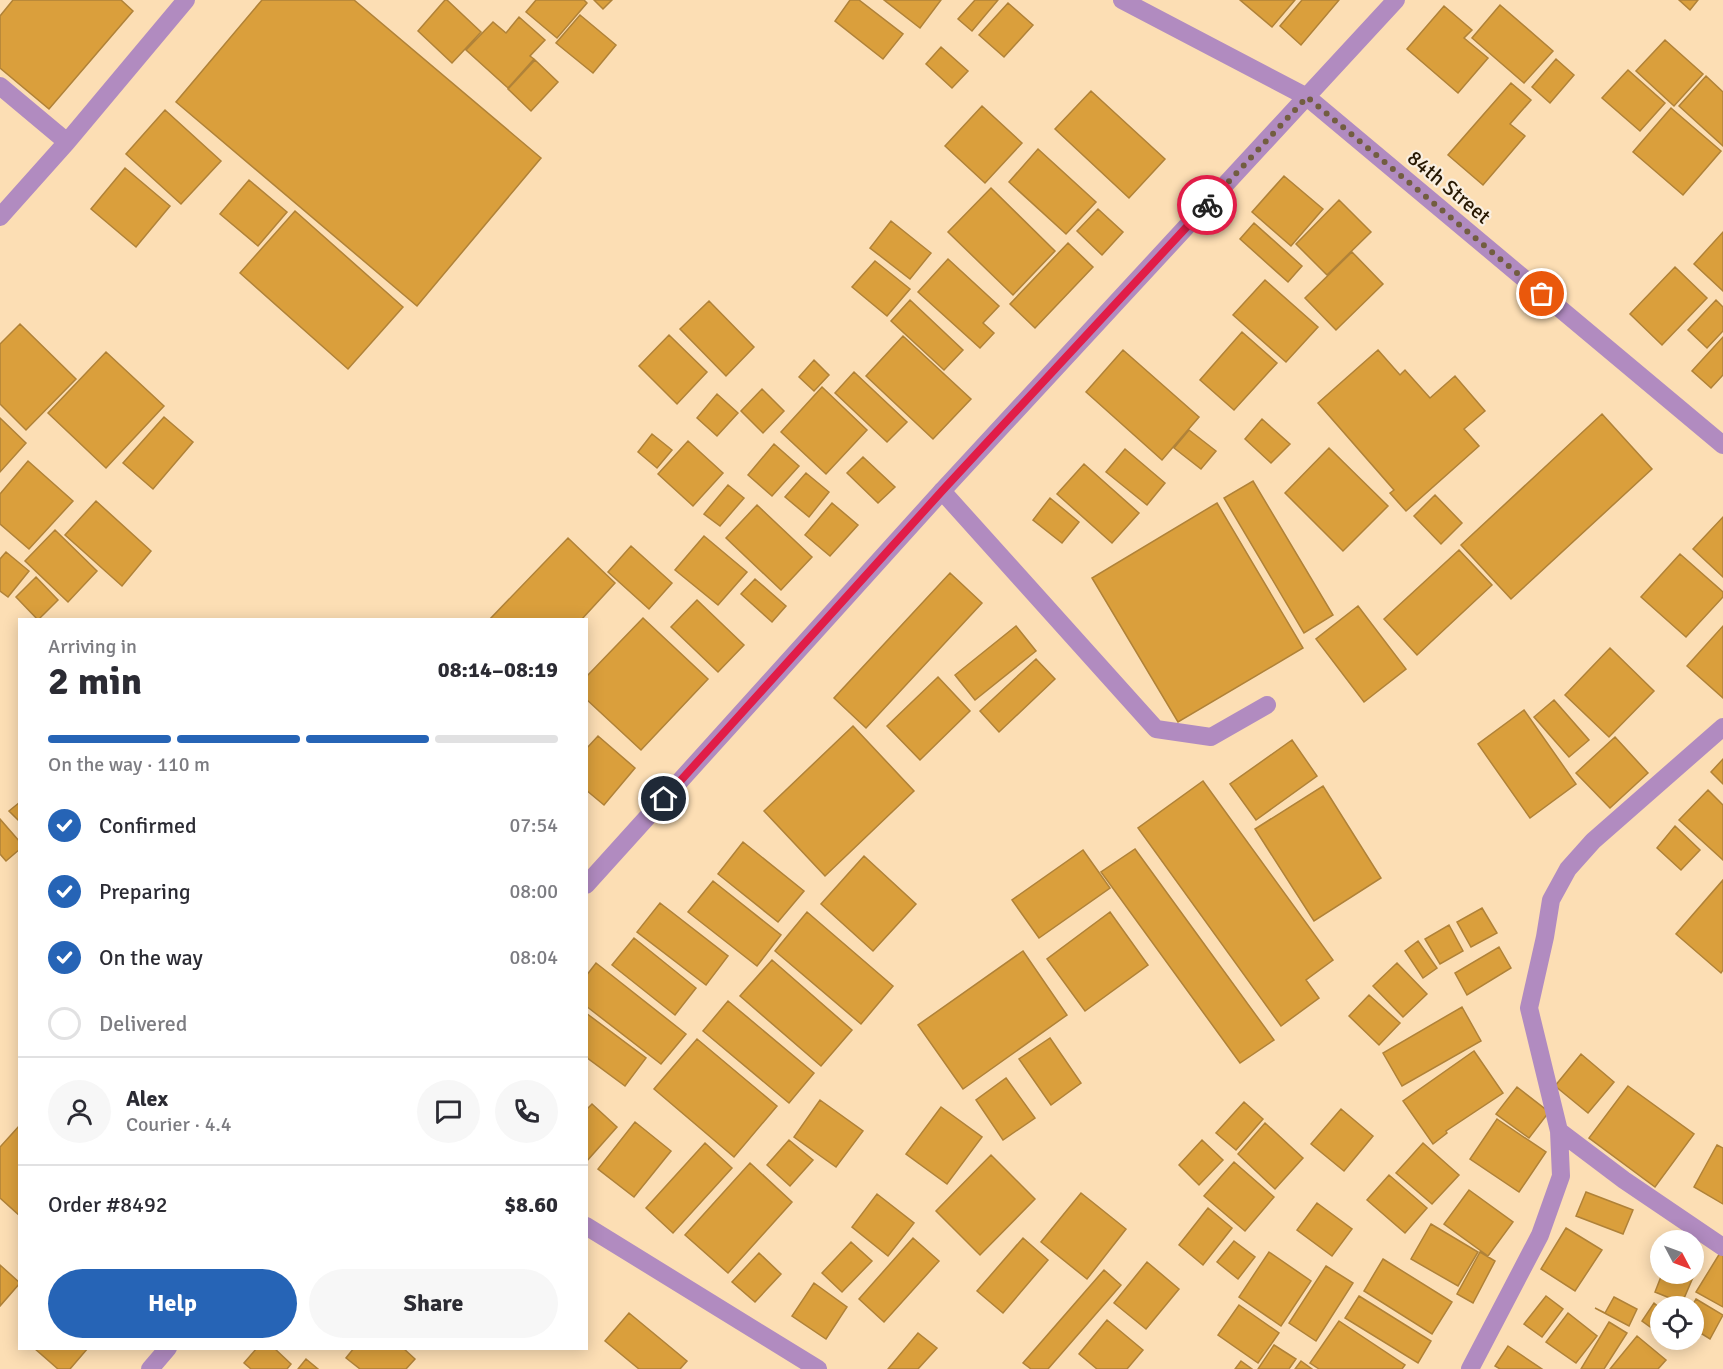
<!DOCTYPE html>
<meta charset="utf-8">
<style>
:root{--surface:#fff;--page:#f7f7f7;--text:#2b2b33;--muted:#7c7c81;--line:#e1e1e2;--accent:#2664b6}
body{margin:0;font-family:Signika,sans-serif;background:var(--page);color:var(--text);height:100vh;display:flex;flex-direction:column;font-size:22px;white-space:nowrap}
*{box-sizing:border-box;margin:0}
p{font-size:20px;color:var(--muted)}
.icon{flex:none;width:33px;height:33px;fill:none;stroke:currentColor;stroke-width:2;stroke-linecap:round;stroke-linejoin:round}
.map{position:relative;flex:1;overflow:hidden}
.side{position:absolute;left:18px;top:618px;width:570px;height:732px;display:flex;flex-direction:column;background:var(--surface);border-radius:0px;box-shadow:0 3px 15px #0003}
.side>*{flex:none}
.needle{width:39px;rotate:131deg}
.fabs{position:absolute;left:1650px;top:1230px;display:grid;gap:12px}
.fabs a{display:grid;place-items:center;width:54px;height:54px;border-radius:50%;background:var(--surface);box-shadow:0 3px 15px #0003;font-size:30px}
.pin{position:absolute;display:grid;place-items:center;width:51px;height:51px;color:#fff;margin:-26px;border:3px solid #fff;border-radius:50%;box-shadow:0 2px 6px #0007}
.courier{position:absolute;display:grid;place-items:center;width:60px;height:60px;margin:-30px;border:4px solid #e11d48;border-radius:50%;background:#fff;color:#222;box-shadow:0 2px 8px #0007}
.head em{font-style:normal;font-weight:700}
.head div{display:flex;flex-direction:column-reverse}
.head{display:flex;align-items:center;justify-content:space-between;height:102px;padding:0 30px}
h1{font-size:39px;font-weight:700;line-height:45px}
.bar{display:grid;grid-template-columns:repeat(4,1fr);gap:9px 6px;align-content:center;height:72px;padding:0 30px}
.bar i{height:8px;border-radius:4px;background:var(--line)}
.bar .on{background:var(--accent)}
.bar p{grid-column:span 4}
.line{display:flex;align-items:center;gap:15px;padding:0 30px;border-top:2px solid var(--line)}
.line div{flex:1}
.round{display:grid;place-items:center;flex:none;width:63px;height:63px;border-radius:32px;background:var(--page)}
ol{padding:0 30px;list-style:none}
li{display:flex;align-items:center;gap:18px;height:66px}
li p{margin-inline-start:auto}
li .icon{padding:6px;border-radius:50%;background:var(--accent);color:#fff;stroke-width:4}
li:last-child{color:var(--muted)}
li i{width:33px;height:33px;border:3px solid var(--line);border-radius:50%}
.cta{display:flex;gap:12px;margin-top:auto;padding:12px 30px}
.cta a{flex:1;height:69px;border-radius:36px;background:var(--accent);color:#fff;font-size:24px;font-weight:700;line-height:69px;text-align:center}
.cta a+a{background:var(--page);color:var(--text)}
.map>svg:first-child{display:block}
</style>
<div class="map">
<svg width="1723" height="1369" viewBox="0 0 1723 1369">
<rect width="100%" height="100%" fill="#fcdeb4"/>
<path fill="#da9f3c" stroke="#b08238" stroke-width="1.5" d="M13 0H121L133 11 49 109 0 68V16Z
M262 0H354L541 158 417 306 176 102Z
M445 0H447L481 32 452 63 418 31Z
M536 0H584L587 3 557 38 526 12Z
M594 0H612L603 9Z
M850 0H859L903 34 883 59 835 21Z
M884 0H941L920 28Z
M975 0H998L972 31 958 19Z
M1240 0H1295L1272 27Z
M1302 0H1339L1301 45 1280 26Z
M1679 0H1698L1690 10Z
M1008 3 1033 25 1004 57 979 35Z
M1500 5 1553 51 1524 83 1472 38Z
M1444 6 1472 30 1464 38 1488 58 1458 93 1407 49Z
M580 15 616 45 593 73 556 43Z
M519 17 545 40 530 56 534 59 508 88 466 50 493 22 506 33Z
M1665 40 1703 74 1674 106 1636 71Z
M941 47 968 71 952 88 926 64Z
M1556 59 1574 75 1550 103 1532 87Z
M535 60 558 82 531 111 508 89Z
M1628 70 1665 103 1640 131 1602 98Z
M1706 76 1723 92V146L1679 106Z
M1511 83 1531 100 1510 124 1525 136 1483 185 1448 155Z
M1091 91 1165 159 1129 198 1055 129Z
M982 106 1022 143 985 183 945 146Z
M1671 108 1721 151 1683 195 1633 152Z
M165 110 221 161 181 204 126 154Z
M1038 149 1096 202 1066 234 1009 182Z
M125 168 170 206 136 247 91 209Z
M1284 176 1323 209 1291 246 1252 212Z
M249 180 287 212 258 246 220 214Z
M991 188 1055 251 1013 295 948 232Z
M1339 200 1371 232 1327 275 1296 244Z
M1098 209 1123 232 1102 255 1077 231Z
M295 211 403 307 348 369 240 273Z
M891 221 931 253 910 279 870 248Z
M1254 223 1302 266 1288 282 1240 239Z
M1723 232V291L1694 264Z
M1068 243 1093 267 1035 328 1010 304Z
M1352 252 1383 284 1336 330 1305 298Z
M948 259 999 306 983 323 994 333 980 348 918 292Z
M875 261 910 289 887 316 852 287Z
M1675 267 1707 298 1662 345 1630 314Z
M1265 280 1318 327 1286 362 1233 315Z
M910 300 963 350 944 370 891 321Z
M1716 300 1723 307V331L1707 348 1688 330Z
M709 301 754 347 726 376 680 329Z
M20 324 76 379 26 430 0 404V344Z
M1242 332 1277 363 1234 410 1200 380Z
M669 335 707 372 677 404 639 366Z
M903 336 971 399 933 439 866 376Z
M1723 337V375L1711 388 1692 371Z
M1123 350 1199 417 1162 460 1086 392Z
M1378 350 1400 375 1405 370 1430 398 1455 376 1485 411 1464 429 1479 446 1406 511 1390 493 1394 490 1318 403Z
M106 352 164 406 106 468 48 413Z
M814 360 829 375 814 391 799 377Z
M854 372 907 422 887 442 835 393Z
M822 387 867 430 826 474 781 432Z
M762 389 784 411 763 433 741 411Z
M717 394 738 413 717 436 697 418Z
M1602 414 1652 469 1511 599 1461 545Z
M164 417 193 442 153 489 123 463Z
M0 418 26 443 0 472Z
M1262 419 1290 444 1271 463 1245 439Z
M1189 430 1216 451 1201 469 1174 448Z
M652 434 672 450 657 468 638 452Z
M688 441 723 473 693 506 658 474Z
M774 444 799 466 772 496 748 475Z
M1329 448 1388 506 1343 551 1285 493Z
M1125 449 1165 483 1147 505 1106 472Z
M863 457 895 487 878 503 847 473Z
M28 461 73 501 29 549 0 524V494Z
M1084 464 1139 513 1112 543 1057 494Z
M806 473 829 492 809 517 785 497Z
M1253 481 1333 615 1304 633 1224 498Z
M728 485 744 498 720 526 704 514Z
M1435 495 1462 523 1441 544 1414 516Z
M1050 498 1079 522 1062 543 1033 520Z
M96 501 151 551 122 586 65 535Z
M832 503 858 525 830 556 805 535Z
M1217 503 1303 648 1178 722 1092 578Z
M757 505 812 557 781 590 726 538Z
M1723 517V577L1693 549Z
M55 530 97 571 68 602 25 561Z
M704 536 747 572 718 605 675 570Z
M568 538 615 583 581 620H489Z
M631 546 672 583 649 609 608 572Z
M1459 550 1492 585 1417 655 1384 619Z
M6 552 29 571 8 597 0 591V559Z
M1680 554 1723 592V597L1686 637 1641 597Z
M950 573 982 603 866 728 834 698Z
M36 577 58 600 38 620 16 597Z
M755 579 786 606 772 622 741 594Z
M697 600 744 645 718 672 671 627Z
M1358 606 1406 669 1364 702 1316 639Z
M643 618 708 679 641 750 586 699V677Z
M1016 626 1036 651 975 700 955 675Z
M1723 626V698L1687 666Z
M1610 648 1654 691 1609 737 1565 695Z
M1036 659 1055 679 999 732 980 711Z
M938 677 970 711 920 760 887 726Z
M1554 700 1589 740 1569 757 1534 717Z
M1524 710 1576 784 1530 818 1478 744Z
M853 726 914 791 825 876 764 811Z
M598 736 635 768 604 805 586 790V749Z
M1615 737 1648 773 1610 808 1576 773Z
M1292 740 1317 776 1256 820 1230 784Z
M1723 759V784L1711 772Z
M1203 781 1333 960 1306 980 1319 998 1281 1026 1138 828Z
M1323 786 1381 878 1314 921 1255 829Z
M1708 790 1723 805V860L1679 820Z
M20 802V822L9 811Z
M0 819 20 842V849L6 861 0 854Z
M1675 826 1700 850 1681 870 1657 848Z
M743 842 804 891 778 922 718 874Z
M1135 849 1274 1040 1240 1063 1101 872Z
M1083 850 1110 888 1039 938 1012 900Z
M864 856 916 904 873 951 821 904Z
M1723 880V970L1721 973 1676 934Z
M713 881 781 935 757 966 688 912Z
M660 903 728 956 706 985 637 932Z
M1482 908 1497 933 1471 947 1457 922Z
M807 912 893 986 861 1024 775 951Z
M1110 912 1148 965 1085 1011 1047 959Z
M1449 925 1463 951 1440 964 1425 939Z
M634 938 696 988 675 1015 612 965Z
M1418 941 1437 968 1423 978 1405 951Z
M1499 947 1511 968 1467 995 1455 973Z
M1023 951 1067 1015 963 1089 918 1025Z
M772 960 852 1030 821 1066 740 996Z
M596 963 686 1034 661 1064 586 1006V976Z
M1397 963 1427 994 1403 1017 1373 986Z
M1369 995 1400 1023 1379 1045 1349 1016Z
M728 1001 814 1073 789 1103 703 1031Z
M1462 1007 1481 1041 1402 1086 1383 1053Z
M586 1013 646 1058 625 1086 586 1057Z
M1050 1038 1081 1083 1051 1105 1019 1059Z
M697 1039 777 1106 734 1157 654 1089Z
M1474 1051 1503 1093 1446 1131 1447 1133 1433 1144 1403 1101Z
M1581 1054 1614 1082 1588 1113 1555 1086Z
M1006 1078 1035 1118 1003 1140 976 1100Z
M1628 1086 1694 1134 1655 1187 1589 1138Z
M1517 1087 1549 1112 1529 1138 1496 1114Z
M820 1100 863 1131 836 1167 794 1137Z
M1244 1102 1263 1119 1236 1150 1216 1133Z
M592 1104 617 1127 586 1162V1110Z
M941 1107 982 1137 947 1184 906 1154Z
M1341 1109 1373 1136 1344 1171 1311 1144Z
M1497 1119 1546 1152 1519 1192 1470 1159Z
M635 1122 671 1151 634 1197 598 1169Z
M1265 1123 1303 1158 1275 1189 1238 1154Z
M20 1125V1216L0 1198V1147Z
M789 1140 813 1160 790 1186 767 1165Z
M1202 1140 1223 1160 1199 1185 1179 1165Z
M705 1143 732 1168 673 1233 646 1208Z
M1423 1143 1459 1175 1432 1204 1396 1173Z
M1717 1145 1723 1148V1204L1694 1187Z
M991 1155 1035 1199 980 1255 936 1211Z
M1234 1162 1274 1197 1245 1231 1204 1196Z
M750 1163 792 1202 728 1273 685 1235Z
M1389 1175 1427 1208 1405 1233 1367 1200Z
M1469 1190 1513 1222 1488 1256 1444 1224Z
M1586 1192 1633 1210 1623 1234 1576 1216Z
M1081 1193 1126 1229 1087 1279 1041 1242Z
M877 1194 914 1223 888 1256 852 1227Z
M1317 1203 1352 1229 1332 1256 1297 1230Z
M1208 1208 1232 1228 1203 1265 1179 1245Z
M1431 1224 1478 1252 1458 1286 1411 1259Z
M1566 1228 1602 1250 1575 1291 1541 1269Z
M913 1238 939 1261 884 1322 859 1299Z
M1023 1238 1048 1260 1003 1313 977 1291Z
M1234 1241 1255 1257 1238 1279 1217 1262Z
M851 1242 872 1261 842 1292 822 1273Z
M1269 1252 1311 1281 1281 1326 1239 1297Z
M1480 1252 1495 1261 1473 1303 1457 1294Z
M759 1253 781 1274 755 1302 732 1282Z
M1720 1253 1723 1254V1307L1696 1292Z
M1383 1259 1452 1302 1432 1334 1364 1291Z
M1147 1262 1179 1289 1146 1329 1114 1303Z
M0 1265 20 1283 0 1306Z
M1326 1266 1353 1283 1316 1341 1289 1323Z
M1694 1267 1697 1268 1682 1303 1655 1292 1662 1274H1694Z
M1104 1270 1121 1285 1048 1369H1031L1023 1363Z
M814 1283 847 1307 826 1339 792 1316Z
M1359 1296 1431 1341 1418 1363 1345 1318Z
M1546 1296 1563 1309 1542 1337 1524 1324Z
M1614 1297 1637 1309 1629 1326 1595 1308 1605 1313Z
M1696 1299 1723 1315 1710 1339 1694 1329V1306H1692Z
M1654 1303 1660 1308V1334L1642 1321Z
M1239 1305 1279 1333 1258 1363 1218 1335Z
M629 1313 687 1361 680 1369H639L605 1341Z
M1568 1313 1597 1336 1576 1363 1546 1342Z
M1107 1320 1143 1350 1127 1369H1097L1079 1354Z
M1339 1321 1405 1365 1402 1369H1319L1310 1363Z
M1609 1322 1627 1333 1604 1369H1581Z
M918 1333 937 1348 918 1369H888Z
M1637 1336 1666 1360 1658 1369H1610Z
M1274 1345 1296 1359 1289 1369H1258Z
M1508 1346 1542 1369H1500L1495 1366Z
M34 1348H88L70 1369H58Z
M257 1348H274L291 1364 287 1369H251L244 1363Z
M354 1348H403L415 1359 406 1369H360L346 1358Z
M306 1359 318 1369H298Z
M1241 1361 1252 1369H1235Z
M1301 1361 1312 1369H1295Z"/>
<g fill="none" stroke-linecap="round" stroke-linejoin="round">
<path stroke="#b18bc0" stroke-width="18" d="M942 491 1156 729 1211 737 1267 705"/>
<path stroke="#b18bc0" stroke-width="18" d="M1122 0 1307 97 1723 445
M0 86 67 142
M0 217 67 142 186 0
M586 885 942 491 1396 0
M1559 1131 1624 1180 1723 1247
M586 1226 818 1369
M150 1369 168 1348
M1470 1369 1540 1235 1561 1176 1559 1131 1529 1008 1545 937 1551 900 1568 869 1593 841 1723 727"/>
</g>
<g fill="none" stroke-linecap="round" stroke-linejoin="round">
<path stroke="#725d40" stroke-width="6" stroke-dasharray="0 10.8" d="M1207 205 1307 97 1542 294"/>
<path stroke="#e11d48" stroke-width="8" d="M664 799 942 491 1207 205"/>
</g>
<g text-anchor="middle" stroke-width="4.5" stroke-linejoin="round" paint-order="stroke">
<g font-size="21" fill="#271802" stroke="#f9efe1">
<text transform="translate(1449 187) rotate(40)" y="7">84th Street</text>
</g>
</g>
</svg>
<div class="fabs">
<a><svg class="needle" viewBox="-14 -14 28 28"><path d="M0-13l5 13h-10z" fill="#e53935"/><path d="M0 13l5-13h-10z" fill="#7c7c81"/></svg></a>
<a><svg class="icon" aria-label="locate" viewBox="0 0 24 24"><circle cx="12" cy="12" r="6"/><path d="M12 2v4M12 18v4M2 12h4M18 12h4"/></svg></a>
</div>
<div class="pin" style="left:1542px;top:294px;background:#ea580c"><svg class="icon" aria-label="bag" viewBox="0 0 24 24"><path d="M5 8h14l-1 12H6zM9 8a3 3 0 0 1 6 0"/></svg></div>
<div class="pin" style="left:664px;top:799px;background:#1f2937"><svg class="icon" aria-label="home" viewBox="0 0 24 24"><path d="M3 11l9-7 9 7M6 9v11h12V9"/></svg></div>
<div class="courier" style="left:1207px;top:205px"><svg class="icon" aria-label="bike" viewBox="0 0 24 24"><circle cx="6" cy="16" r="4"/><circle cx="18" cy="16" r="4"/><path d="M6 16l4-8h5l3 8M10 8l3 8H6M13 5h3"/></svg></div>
<section class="side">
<div class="head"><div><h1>2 min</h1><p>Arriving in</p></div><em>08:14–08:19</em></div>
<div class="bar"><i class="on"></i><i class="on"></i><i class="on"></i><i></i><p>On the way · 110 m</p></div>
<ol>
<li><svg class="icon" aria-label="check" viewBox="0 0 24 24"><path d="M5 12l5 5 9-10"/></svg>Confirmed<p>07:54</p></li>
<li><svg class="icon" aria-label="check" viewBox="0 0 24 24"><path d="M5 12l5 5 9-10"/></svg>Preparing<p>08:00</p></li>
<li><svg class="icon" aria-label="check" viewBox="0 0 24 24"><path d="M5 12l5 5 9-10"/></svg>On the way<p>08:04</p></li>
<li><i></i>Delivered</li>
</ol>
<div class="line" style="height:108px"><a class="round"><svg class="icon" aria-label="person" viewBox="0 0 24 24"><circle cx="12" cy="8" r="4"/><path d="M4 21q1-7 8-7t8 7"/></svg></a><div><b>Alex</b><p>Courier · 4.4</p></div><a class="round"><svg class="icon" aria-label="chat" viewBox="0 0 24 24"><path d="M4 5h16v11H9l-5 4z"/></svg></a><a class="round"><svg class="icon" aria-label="phone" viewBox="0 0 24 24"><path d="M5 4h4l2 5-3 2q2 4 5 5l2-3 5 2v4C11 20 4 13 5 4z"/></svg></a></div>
<div class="line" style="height:78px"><div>Order #8492</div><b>$8.60</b></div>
<div class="cta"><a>Help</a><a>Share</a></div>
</section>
</div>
